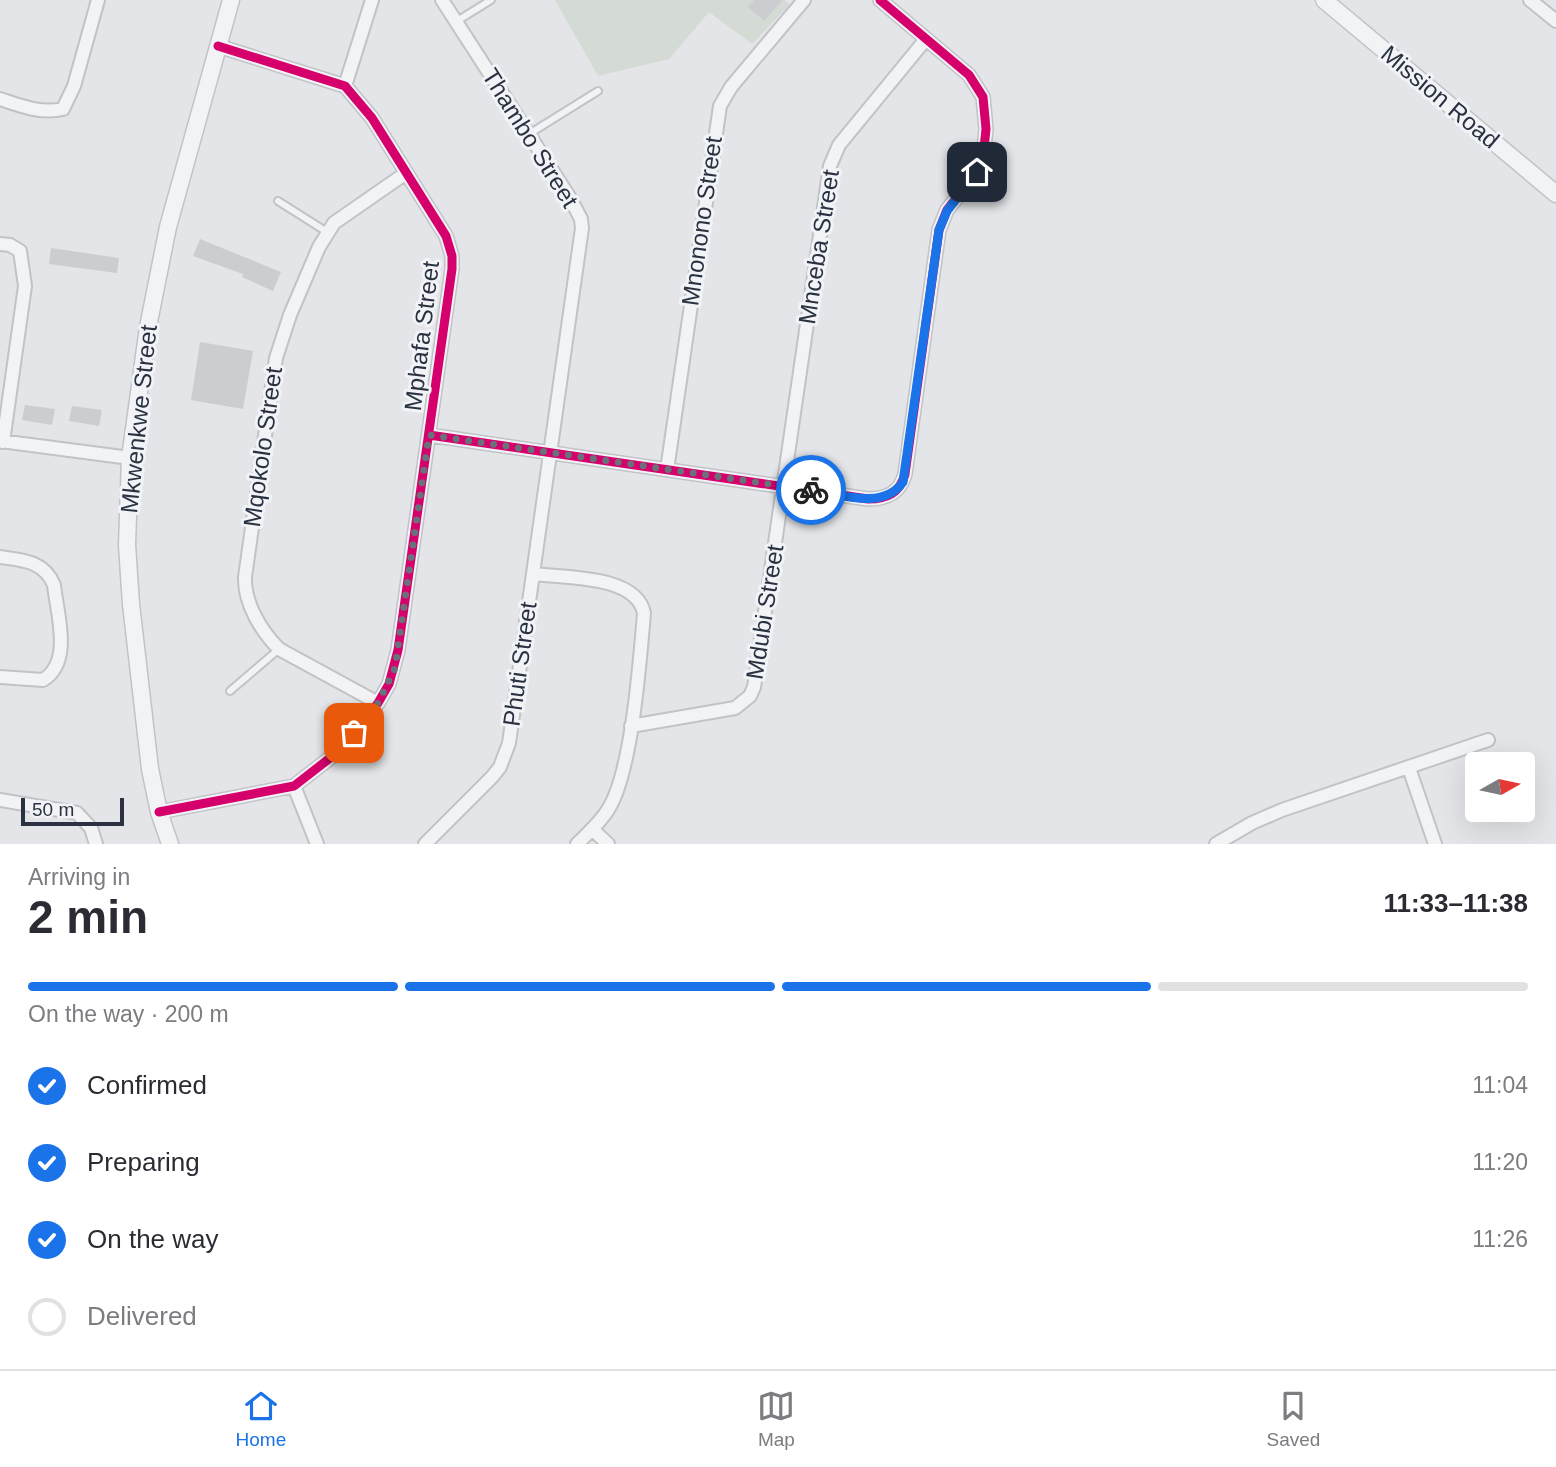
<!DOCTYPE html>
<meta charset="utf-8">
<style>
:root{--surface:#fff;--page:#f2f2f3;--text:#2b2b33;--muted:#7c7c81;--line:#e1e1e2;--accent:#1a73e8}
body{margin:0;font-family:Helvetica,sans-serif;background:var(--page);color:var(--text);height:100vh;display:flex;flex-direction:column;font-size:26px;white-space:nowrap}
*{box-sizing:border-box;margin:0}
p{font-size:23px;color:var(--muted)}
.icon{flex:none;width:38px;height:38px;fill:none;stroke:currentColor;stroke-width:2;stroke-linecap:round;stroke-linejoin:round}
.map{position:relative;height:844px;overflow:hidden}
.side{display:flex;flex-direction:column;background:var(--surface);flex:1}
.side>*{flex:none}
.needle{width:46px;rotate:81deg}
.controls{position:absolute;left:1465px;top:752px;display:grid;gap:14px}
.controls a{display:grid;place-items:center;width:70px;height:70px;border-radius:7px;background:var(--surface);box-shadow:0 7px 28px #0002;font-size:35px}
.scale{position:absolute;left:21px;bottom:18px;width:103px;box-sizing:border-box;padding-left:7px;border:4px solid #2a3241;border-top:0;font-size:19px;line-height:24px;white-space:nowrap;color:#2a3241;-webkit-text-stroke:5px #f1f3f7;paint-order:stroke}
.pin{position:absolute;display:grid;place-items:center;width:60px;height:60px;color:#fff;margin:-30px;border-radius:14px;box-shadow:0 4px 10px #0006}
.courier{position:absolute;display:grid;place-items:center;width:70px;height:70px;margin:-35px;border:5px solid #1a73e8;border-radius:50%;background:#fff;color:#222;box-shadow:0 2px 9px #0007}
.head em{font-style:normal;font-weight:600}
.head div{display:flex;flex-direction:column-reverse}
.head{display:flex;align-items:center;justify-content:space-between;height:119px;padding:0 28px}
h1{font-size:46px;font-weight:600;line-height:52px}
.bar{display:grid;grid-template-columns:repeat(4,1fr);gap:10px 7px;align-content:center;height:84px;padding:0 28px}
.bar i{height:9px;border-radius:5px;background:var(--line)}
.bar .active{background:var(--accent)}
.bar p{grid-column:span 4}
ol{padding:0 28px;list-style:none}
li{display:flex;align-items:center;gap:21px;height:77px}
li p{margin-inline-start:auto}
li .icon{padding:7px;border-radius:50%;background:var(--accent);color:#fff;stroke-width:4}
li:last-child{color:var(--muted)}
li i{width:38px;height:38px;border:4px solid var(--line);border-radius:50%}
.tabs{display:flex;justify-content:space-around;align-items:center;height:98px;border-top:2px solid var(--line);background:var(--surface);font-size:19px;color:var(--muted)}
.tabs a{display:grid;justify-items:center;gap:4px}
.tabs .active{color:var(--accent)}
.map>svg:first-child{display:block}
</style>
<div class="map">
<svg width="1556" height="844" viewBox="0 0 1556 844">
<rect width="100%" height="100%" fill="#e3e5e8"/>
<path fill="#d4dbd4" d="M555 0H784L790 4 752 44 709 12 669 59 598 76Z"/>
<path fill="#cbcdd0" d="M754 0H783L764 21 748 7Z
M200 239 281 272 273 291 242 277 243 274 193 256Z
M51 248 119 258 117 273 49 264Z
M200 342 253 351 243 409 191 400Z
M25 405 55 409 52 425 22 420Z
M72 406 102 410 99 426 69 421Z"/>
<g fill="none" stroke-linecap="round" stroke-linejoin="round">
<defs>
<path id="service" d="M457 21 491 0
M529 134 598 91
M278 201 327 232
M230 691 279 649"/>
<path id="minor" d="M1530 0 1556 21
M345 86 372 0
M0 99C21 106 41 114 63 109L74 86 98 0
M0 244 10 245 20 251 25 286 3 442
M429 435 868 499C887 499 900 493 905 474L939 230 947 210 977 172 983 158 986 129 983 97 969 75 880 0
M0 441 130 458
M667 470 720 106 731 87 804 0
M0 557C23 560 44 561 54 585 57 614 73 662 43 680L0 677
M534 574C566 578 636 575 644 613 640 660 632 770 609 808 601 822 588 833 577 844
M378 703 279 649C261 631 244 603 245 577L276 358 290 315 319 247 334 223 406 173
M631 726 735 708 750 696 754 687 830 166 839 145 926 39
M1409 768 1435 844
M294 786 317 844
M0 800 77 813 91 828 96 844
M159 812 294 786 339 751 378 703 389 684 398 650 452 269V256L446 236 372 118 345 86 218 46
M592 829 608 844
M425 844 492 777 500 767 509 743 582 228 581 219 570 198 442 0
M1216 844 1252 823 1282 810 1488 740"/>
<path id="tertiary" d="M1324 0 1556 194
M170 844 159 812 150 769 131 604 127 545 130 458 148 327 168 227 231 0"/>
</defs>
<use href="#service" stroke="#c1c3c6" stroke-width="10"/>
<use href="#minor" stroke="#c1c3c6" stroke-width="16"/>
<use href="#tertiary" stroke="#c1c3c6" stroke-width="19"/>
<use href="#service" stroke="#f2f3f5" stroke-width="6"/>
<use href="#minor" stroke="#f2f3f5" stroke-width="12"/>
<use href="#tertiary" stroke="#f2f3f5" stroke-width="16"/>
<defs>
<path id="cycleway" d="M429 435 868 499C887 499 900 493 905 474L939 230 947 210 977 172 983 158 986 129 983 97 969 75 880 0
M159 812 294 786 339 751 378 703 389 684 398 650 452 269V256L446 236 372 118 345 86 218 46"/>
</defs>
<use href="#cycleway" stroke="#f1f3f7" stroke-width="13"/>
<use href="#cycleway" stroke="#d6006c" stroke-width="9"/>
</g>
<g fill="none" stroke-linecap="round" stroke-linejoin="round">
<path stroke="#6b717b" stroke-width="7" stroke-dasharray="0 12.6" d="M354 733 378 703 395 668 429 435 811 490"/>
<path stroke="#1a73e8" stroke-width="9" d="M811 490C840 494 883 511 903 482L939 230 947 211 977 172"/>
</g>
<g text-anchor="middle" stroke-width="6" stroke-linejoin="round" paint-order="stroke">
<g font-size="24" fill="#2a3241" stroke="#f1f3f7">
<text transform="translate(1440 97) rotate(40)" y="8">Mission Road</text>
<text transform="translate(530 138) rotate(58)" y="8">Thambo Street</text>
<text transform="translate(702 221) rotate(-82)" y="8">Mnonono Street</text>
<text transform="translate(819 247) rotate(-81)" y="8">Mnceba Street</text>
<text transform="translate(422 336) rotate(-83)" y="8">Mphafa Street</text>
<text transform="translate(139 419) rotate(-84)" y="8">Mkwenkwe Street</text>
<text transform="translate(263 447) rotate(-82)" y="8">Mqokolo Street</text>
<text transform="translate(765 612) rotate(-81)" y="8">Mdubi Street</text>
<text transform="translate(520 664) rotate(-82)" y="8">Phuti Street</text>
</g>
</g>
</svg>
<div class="controls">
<a><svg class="needle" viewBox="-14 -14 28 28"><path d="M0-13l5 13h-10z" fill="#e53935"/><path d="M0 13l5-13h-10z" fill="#7c7c81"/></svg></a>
</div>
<div class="scale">50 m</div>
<div class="pin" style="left:354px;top:733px;background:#ea580c"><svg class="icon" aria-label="bag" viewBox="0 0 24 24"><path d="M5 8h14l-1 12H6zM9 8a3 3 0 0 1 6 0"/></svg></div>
<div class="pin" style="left:977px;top:172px;background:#1f2937"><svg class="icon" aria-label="home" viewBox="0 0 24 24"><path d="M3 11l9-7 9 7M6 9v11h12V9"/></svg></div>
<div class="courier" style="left:811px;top:490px"><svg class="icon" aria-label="bike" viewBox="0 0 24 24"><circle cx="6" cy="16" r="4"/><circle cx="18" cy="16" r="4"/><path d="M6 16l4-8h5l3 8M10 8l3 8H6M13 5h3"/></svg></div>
</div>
<section class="side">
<div class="head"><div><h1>2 min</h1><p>Arriving in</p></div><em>11:33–11:38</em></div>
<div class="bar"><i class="active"></i><i class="active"></i><i class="active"></i><i></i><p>On the way · 200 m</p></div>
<ol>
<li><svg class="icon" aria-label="check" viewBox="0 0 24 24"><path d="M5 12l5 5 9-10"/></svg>Confirmed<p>11:04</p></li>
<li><svg class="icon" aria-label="check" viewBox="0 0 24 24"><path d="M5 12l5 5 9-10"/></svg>Preparing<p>11:20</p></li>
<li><svg class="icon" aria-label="check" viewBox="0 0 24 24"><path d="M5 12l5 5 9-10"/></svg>On the way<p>11:26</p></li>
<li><i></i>Delivered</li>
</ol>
</section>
<nav class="tabs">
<a class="active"><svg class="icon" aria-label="home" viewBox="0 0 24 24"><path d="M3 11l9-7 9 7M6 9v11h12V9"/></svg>Home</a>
<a><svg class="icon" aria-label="map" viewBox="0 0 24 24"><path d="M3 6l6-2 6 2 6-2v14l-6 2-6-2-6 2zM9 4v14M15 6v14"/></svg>Map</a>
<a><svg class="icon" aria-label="saved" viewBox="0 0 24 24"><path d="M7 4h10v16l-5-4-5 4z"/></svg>Saved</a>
</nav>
